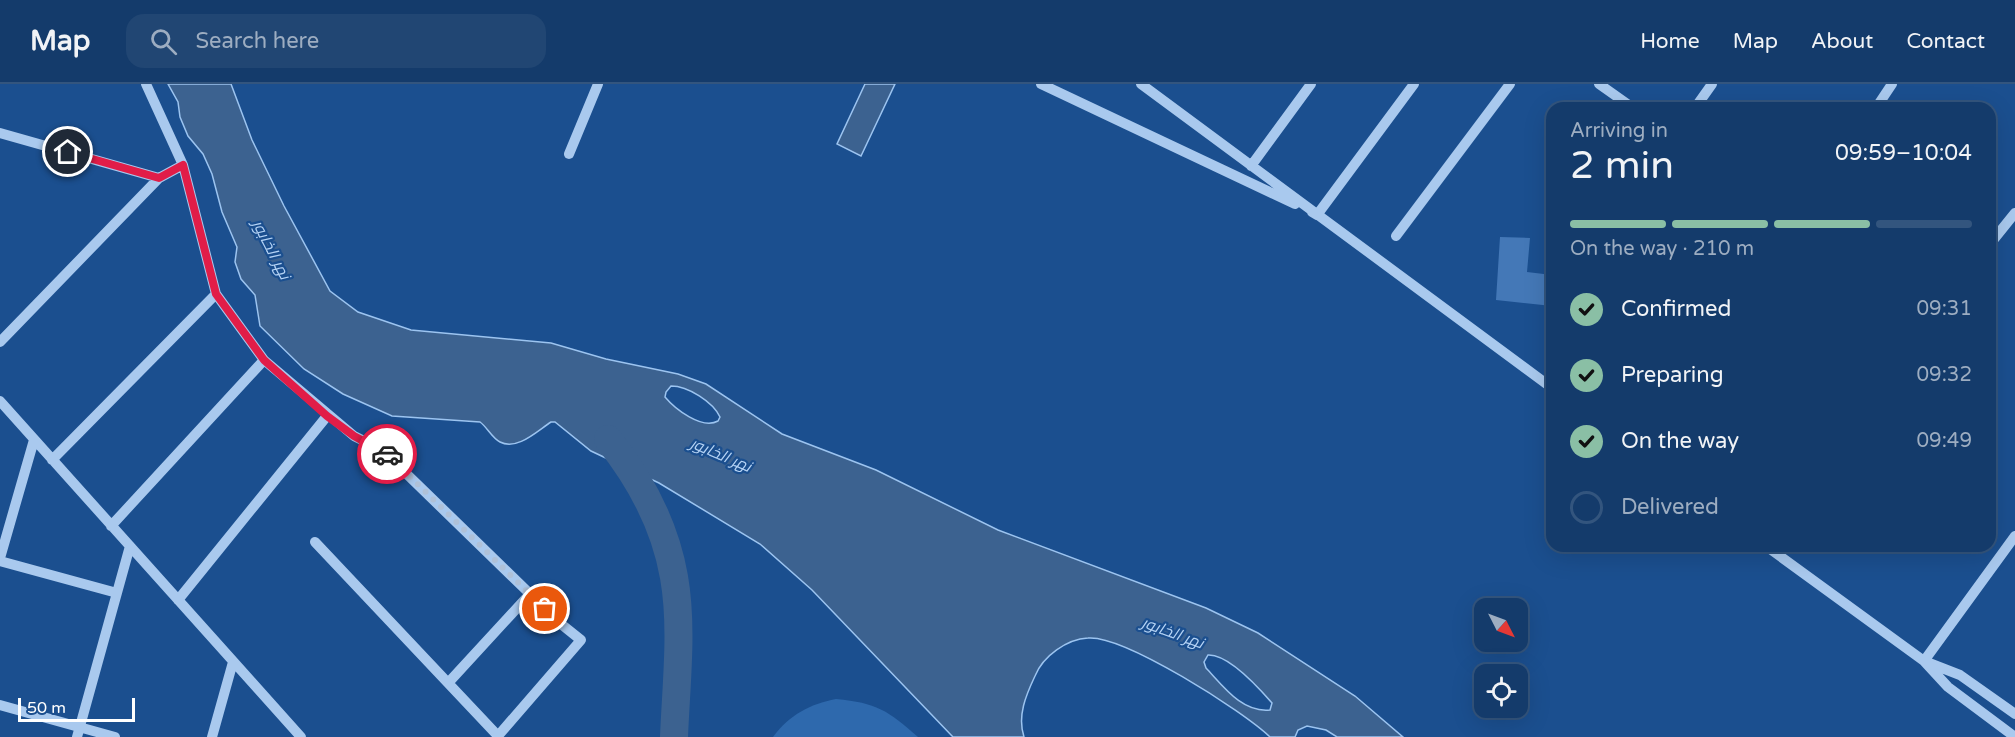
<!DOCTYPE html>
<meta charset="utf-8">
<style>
:root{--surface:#143b6b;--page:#214673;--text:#f1f3f6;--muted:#9dadc1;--line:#33557e;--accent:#8abfa5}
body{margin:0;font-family:"Varela Round",Cairo,sans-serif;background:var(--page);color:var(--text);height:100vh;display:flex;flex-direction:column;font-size:22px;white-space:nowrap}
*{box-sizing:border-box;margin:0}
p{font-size:20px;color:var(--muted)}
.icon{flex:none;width:33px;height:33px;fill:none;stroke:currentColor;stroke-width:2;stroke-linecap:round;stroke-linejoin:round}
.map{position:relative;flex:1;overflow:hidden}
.panel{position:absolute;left:1546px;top:18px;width:450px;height:450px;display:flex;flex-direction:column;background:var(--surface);border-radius:18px;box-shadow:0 6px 24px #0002,0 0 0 2px var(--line)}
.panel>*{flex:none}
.needle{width:39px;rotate:132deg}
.buttons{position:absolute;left:1474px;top:514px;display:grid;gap:12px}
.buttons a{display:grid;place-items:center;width:54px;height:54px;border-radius:12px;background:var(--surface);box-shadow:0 6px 24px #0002,0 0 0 2px var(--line);font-size:30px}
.scale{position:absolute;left:18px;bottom:15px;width:117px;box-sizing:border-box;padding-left:6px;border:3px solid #fff;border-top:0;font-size:16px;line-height:21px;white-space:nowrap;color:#fff;-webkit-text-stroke:4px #1b4f8f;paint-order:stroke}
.pin{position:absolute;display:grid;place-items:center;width:51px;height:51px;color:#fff;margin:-26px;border:3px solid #fff;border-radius:50%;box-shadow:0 2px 6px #0007}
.courier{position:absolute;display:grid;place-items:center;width:60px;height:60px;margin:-30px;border:4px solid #e11d48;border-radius:50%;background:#fff;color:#222;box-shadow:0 2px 8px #0007}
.head em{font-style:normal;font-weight:600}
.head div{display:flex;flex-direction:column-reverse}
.head{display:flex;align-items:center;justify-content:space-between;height:102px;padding:0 24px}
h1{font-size:39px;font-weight:600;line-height:45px}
.bar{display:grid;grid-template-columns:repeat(4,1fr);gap:9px 6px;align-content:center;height:72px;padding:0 24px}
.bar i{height:8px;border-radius:4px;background:var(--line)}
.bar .on{background:var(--accent)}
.bar p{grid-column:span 4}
ol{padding:0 24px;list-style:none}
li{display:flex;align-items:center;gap:18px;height:66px}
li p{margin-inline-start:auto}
li .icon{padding:6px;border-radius:50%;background:var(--accent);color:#111;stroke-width:4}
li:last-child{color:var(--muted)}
li i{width:33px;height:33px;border:3px solid var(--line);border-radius:50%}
header{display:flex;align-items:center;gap:36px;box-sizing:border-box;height:84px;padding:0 30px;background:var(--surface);border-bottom:2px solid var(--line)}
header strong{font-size:28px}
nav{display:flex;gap:33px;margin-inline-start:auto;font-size:21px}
.search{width:420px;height:54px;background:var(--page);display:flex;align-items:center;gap:15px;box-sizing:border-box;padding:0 21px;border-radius:18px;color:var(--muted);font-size:22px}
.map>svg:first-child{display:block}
</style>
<header>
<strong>Map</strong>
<div class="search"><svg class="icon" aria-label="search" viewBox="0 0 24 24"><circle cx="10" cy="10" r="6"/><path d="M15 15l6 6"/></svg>Search here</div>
<nav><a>Home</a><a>Map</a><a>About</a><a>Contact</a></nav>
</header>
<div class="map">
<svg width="2015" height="653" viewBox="0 0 2015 653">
<rect width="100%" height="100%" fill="#1b4f8f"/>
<path fill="#2e69ad" d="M836 615C877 619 887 626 918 653H773C789 631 810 620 836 615Z"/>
<path fill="#3c6290" stroke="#9cc4f0" stroke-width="1.5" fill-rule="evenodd" d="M168 0H231L252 56 284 122 330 207 358 228 411 246 551 259 606 275 678 290 706 300 782 350 876 386 998 446 1206 524 1258 549 1355 612 1403 653H1337L1326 646 1307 642 1298 646 1295 653H1270C1243 627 1124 551 1088 554 1067 555 1043 572 1035 592 1026 611 1017 632 1024 653H953L812 506 760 460 659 399 591 367 555 338H551C537 347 517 367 500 358 492 354 487 343 480 338L392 332 343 310 304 285 260 242 255 211 241 195 235 178 237 163 222 128 212 90 203 70 188 52 180 33 178 18ZM671 302C688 302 713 318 720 333L718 337C702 346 675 325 665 313L666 308ZM1208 571C1229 570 1259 604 1272 619L1270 626C1242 629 1223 602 1206 584L1204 578Z
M865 0H895L861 72 837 60Z"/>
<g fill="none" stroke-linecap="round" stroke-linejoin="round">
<path stroke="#3c6290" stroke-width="28" d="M608 355C640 395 665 441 674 493 683 544 676 601 674 653"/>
</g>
<path fill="#4478b7" d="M1500 153 1530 154 1527 188 1552 191V222L1496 216Z"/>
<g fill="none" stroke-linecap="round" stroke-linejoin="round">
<path stroke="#a9c9ee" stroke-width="10" d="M146 0 183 81 216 210 264 276 354 352 382 366 561 540 581 556 497 653
M1041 0 1295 120
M1141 0 1552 304
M1599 0 1633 24
M1695 24 1712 0
M1876 24 1892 0
M0 49 159 94
M569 70 598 0
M1251 82 1311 0
M1312 128 1317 131 1414 0
M1396 152 1510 0
M1990 160 2015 129
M0 258 159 94 183 81
M0 317 301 653
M52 376 216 210
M111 442 264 276
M315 458 498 652
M1766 462 1924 577 1948 603 2015 653
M0 474 34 356
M0 477 117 509
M178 516 327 332
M1924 577 2015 452
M1924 577 1960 591 2015 630
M449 598 530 510
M0 621 115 653
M77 653 130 462
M212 653 233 578"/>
</g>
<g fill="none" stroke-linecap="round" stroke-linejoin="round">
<path stroke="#afc1d8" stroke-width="6" stroke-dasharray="0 10.8" d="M387 370 545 525"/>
<path stroke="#e11d48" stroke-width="8" d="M68 68 159 94 183 81 216 210 264 276 327 332 354 352 387 370"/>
</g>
<g text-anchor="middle" stroke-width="4.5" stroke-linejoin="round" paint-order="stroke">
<g font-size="16" font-style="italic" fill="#b5d3f5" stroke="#1b4f8f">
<text transform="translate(272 165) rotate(63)" y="6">نهر الخابور</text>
<text transform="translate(721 370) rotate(23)" y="6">نهر الخابور</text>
<text transform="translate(1173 548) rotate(20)" y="6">نهر الخابور</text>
</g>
</g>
</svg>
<div class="buttons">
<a><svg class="needle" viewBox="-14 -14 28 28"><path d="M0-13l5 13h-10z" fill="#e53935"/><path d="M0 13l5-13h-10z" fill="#9dadc1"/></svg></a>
<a><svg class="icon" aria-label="locate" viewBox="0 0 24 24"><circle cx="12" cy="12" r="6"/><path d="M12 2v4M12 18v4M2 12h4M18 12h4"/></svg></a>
</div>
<div class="scale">50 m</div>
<div class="pin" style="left:545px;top:525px;background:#ea580c"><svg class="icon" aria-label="bag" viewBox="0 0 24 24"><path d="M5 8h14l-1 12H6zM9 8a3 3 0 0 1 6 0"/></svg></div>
<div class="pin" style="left:68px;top:68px;background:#1f2937"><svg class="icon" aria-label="home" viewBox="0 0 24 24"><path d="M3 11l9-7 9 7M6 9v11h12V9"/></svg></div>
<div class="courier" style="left:387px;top:370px"><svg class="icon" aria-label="car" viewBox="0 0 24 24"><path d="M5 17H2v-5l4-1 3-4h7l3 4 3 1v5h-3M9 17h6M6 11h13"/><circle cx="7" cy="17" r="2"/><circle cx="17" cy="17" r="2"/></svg></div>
<section class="panel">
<div class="head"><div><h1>2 min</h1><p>Arriving in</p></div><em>09:59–10:04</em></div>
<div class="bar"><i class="on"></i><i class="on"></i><i class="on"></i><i></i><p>On the way · 210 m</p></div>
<ol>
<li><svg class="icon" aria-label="check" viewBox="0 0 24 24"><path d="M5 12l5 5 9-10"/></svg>Confirmed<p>09:31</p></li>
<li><svg class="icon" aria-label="check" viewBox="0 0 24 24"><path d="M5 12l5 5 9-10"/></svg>Preparing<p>09:32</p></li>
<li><svg class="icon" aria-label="check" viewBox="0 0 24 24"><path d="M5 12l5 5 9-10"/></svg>On the way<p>09:49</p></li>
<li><i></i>Delivered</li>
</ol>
</section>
</div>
